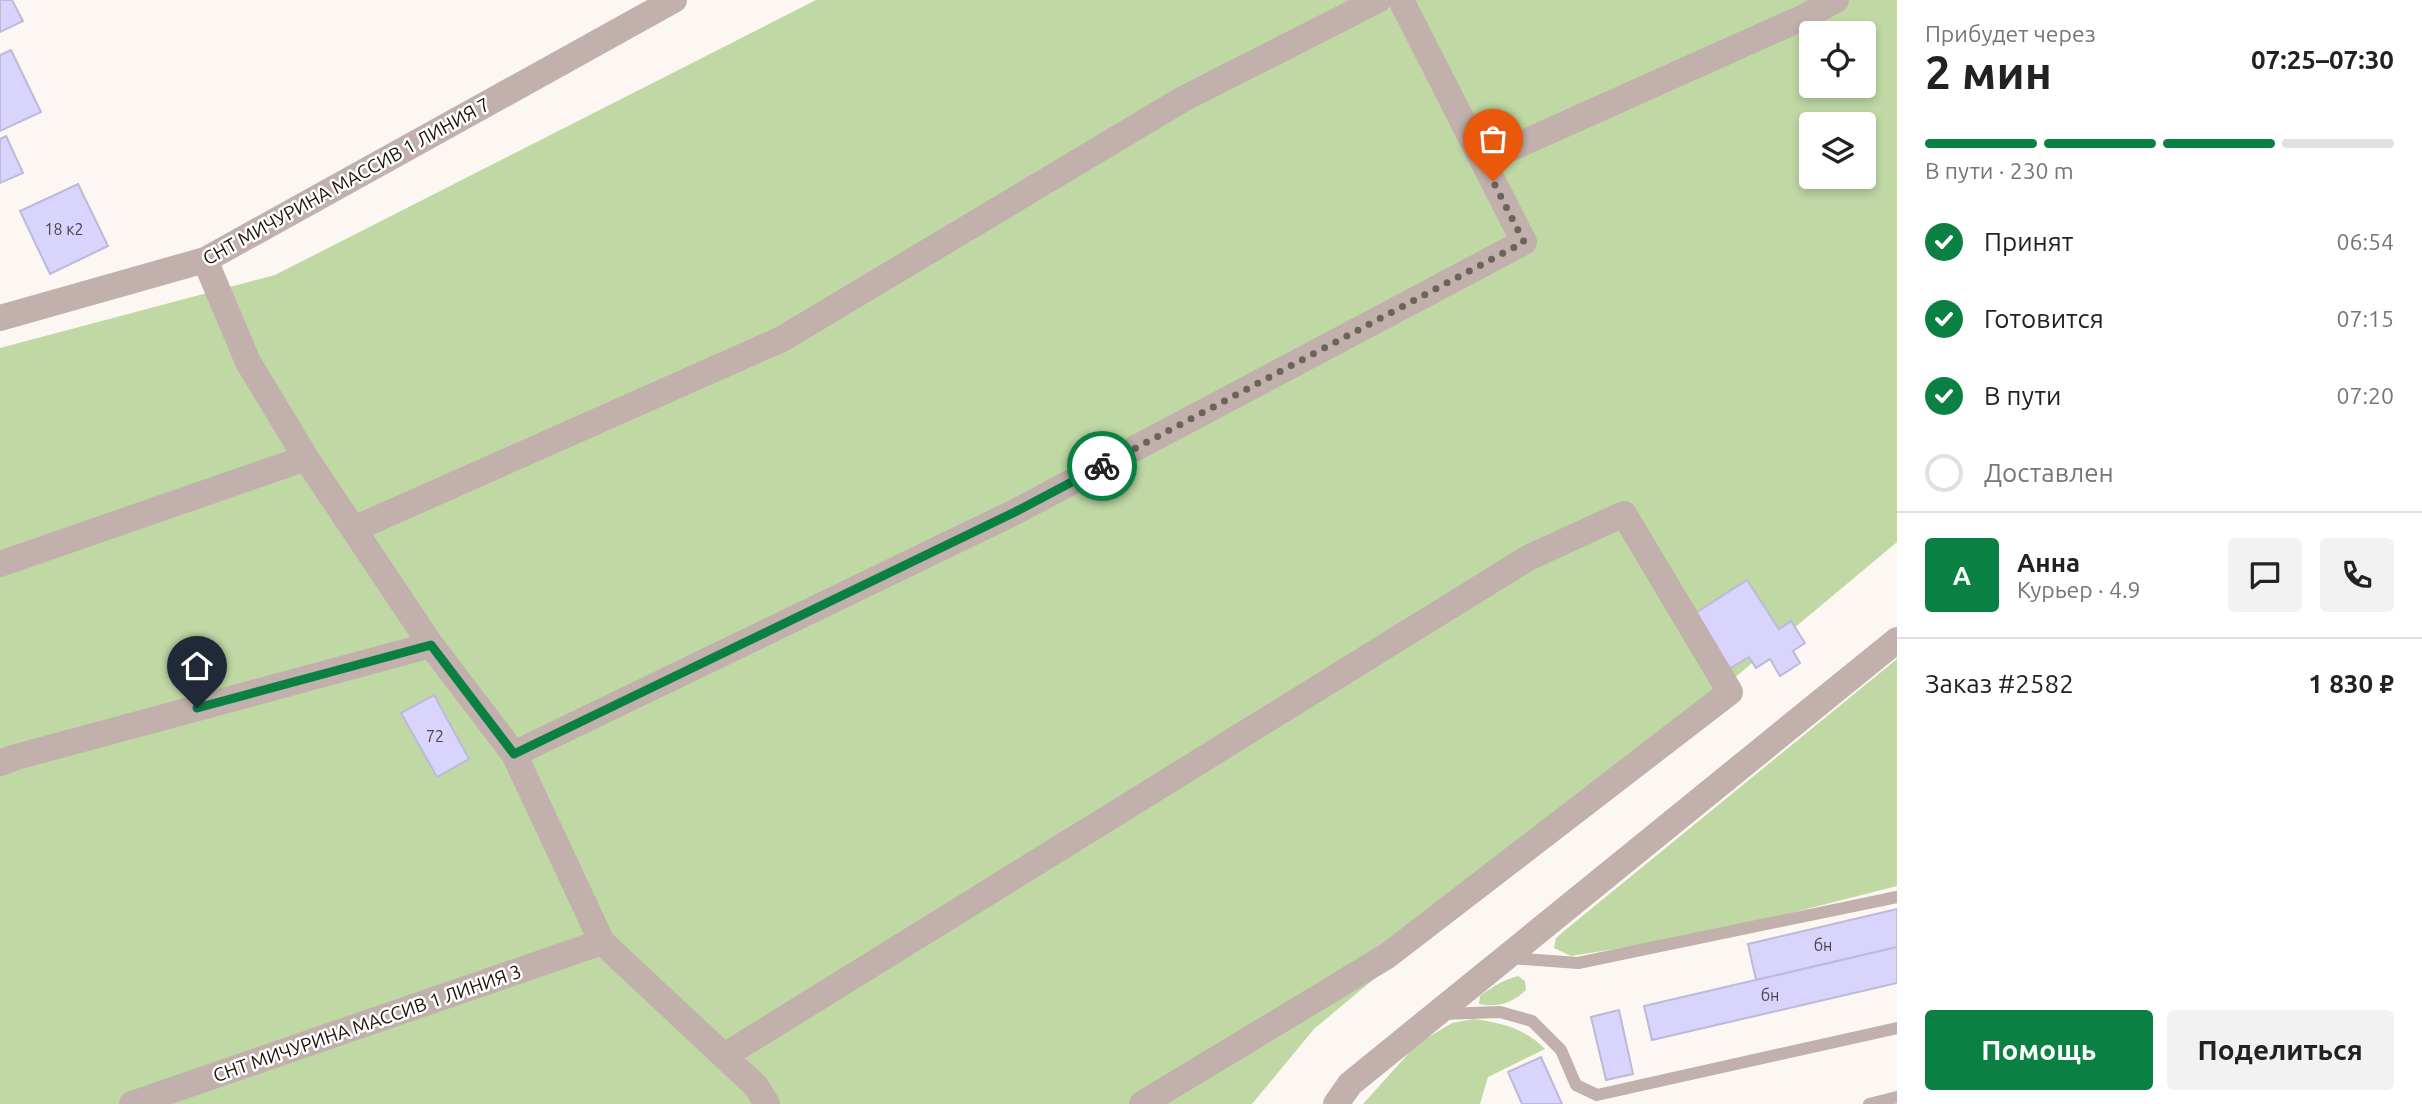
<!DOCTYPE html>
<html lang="ru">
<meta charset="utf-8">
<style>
:root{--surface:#fff;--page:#f2f2f2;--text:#222;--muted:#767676;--line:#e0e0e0;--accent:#0b8043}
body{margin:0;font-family:Ubuntu,sans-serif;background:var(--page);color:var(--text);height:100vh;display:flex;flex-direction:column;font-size:26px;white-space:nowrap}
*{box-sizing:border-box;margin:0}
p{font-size:23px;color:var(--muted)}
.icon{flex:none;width:38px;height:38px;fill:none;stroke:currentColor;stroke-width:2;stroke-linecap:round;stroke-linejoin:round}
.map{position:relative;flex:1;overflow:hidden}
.sheet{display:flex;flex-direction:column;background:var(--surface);width:525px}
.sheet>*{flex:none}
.fabs{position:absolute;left:1799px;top:21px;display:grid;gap:14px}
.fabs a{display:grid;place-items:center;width:77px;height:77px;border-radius:7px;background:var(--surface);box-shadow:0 4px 10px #0003;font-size:35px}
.pin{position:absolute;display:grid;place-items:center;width:60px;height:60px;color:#fff;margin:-72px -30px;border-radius:50% 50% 50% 0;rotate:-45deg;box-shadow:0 0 7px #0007}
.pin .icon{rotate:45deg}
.courier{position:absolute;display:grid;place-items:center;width:70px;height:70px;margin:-35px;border:5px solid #0b8043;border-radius:50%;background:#fff;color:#222;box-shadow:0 2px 9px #0007}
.overview em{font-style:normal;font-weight:700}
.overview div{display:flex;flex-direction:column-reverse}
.overview{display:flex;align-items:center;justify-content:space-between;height:119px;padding:0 28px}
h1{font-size:46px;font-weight:700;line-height:52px}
.bar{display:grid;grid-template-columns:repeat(4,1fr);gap:10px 7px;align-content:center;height:84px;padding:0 28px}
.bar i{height:9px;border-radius:5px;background:var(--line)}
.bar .current{background:var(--accent)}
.bar p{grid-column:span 4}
.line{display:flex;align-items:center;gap:18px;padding:0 28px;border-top:2px solid var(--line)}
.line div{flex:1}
.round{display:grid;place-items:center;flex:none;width:74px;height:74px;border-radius:7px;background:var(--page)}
ol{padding:0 28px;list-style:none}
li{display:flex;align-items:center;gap:21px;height:77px}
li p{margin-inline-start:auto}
li .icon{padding:7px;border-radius:50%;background:var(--accent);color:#fff;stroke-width:4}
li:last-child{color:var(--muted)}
li i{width:38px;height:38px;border:4px solid var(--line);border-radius:50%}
.button{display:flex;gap:14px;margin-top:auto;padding:14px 28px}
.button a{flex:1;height:80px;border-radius:7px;background:var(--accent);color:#fff;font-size:28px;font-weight:700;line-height:80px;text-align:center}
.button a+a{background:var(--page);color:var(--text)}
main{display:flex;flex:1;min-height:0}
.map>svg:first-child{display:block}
</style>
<main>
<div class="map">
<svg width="1897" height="1104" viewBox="0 0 1897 1104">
<rect width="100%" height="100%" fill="#fcf7f2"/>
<path fill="#bfd8a4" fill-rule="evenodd" d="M816 0H1897V542L1314 1029 1252 1104H0V348L275 275ZM1811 33H1864V86H1811ZM1811 124H1864V177H1811Z
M1897 659V886L1708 934 1571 956 1554 948 1556 938 1564 931Z
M1518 976 1525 981 1526 990C1512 1003 1498 1008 1479 1004L1480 996C1492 987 1503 980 1518 976Z
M1474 1019C1501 1023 1525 1028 1545 1049L1488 1077 1480 1104H1363L1417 1044 1452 1023Z"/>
<path fill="#d8d4fb" stroke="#bcb9d9" stroke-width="2" d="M0 0H12L23 21 0 32Z
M11 50 41 112 0 131V55Z
M6 136 23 173 0 183V139Z
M78 184 108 246 50 274 20 211Z
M1747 580 1779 629 1791 621 1805 643 1793 651 1800 663 1780 676 1770 659 1756 668 1749 657 1729 669 1694 614Z
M434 695 469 759 437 777 401 713Z
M1897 909V947L1756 980 1748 944Z
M1897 947V983L1652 1040 1644 1006Z
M1619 1010 1633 1074 1606 1080 1591 1017Z
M1541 1057 1562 1104H1522L1508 1072Z"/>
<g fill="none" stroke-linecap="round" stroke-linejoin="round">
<path stroke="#c1b0ab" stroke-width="12" d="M1509 958 1578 963 1897 897
M1442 1014 1500 1012 1532 1021 1561 1050 1576 1085 1597 1095 1897 1028
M1869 1104 1897 1097"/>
<path stroke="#c1b0ab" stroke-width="26" d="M1483 161 1802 18 1836 0
M205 260 248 362 306 458 431 645 514 754 602 942 756 1086 767 1104
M0 318 205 260 674 0
M354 529 782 339 1183 99 1378 0
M0 564 306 458
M514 754 1015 512 1524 242 1401 0
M0 763 16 757 431 645
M724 1056 1528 558 1624 514 1730 692 1387 956 1142 1104
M132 1104 602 942
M1336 1104 1350 1084 1897 640"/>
</g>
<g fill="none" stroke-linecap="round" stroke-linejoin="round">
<path stroke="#6c645c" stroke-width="7" stroke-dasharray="0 12.6" d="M1102 466 1524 242 1493 181"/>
<path stroke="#0b8043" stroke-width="9" d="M197 708 431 645 514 754 1015 512 1102 466"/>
</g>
<g text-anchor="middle" stroke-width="5" stroke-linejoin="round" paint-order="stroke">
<g font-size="16" fill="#4c4548">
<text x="64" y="235">18 к2</text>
<text x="435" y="742">72</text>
<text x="1823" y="951">бн</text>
<text x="1770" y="1001">бн</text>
</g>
<g font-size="19" fill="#1e150c" stroke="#fff">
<text transform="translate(346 181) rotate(-29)" y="7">СНТ МИЧУРИНА МАССИВ 1 ЛИНИЯ 7</text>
<text transform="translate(367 1023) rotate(-19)" y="7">СНТ МИЧУРИНА МАССИВ 1 ЛИНИЯ 3</text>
</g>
</g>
</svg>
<div class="fabs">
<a><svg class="icon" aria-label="locate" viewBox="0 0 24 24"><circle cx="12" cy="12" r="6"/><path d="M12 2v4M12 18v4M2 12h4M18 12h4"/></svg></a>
<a><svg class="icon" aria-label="layers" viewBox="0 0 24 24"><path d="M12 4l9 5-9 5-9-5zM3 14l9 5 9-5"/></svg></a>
</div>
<div class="pin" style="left:1493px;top:181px;background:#ea580c"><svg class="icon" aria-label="bag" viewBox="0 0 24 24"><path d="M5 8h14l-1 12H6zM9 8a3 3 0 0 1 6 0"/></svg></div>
<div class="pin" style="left:197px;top:708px;background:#1f2937"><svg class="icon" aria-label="home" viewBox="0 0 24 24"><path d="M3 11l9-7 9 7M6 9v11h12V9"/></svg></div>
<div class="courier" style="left:1102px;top:466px"><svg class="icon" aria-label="bike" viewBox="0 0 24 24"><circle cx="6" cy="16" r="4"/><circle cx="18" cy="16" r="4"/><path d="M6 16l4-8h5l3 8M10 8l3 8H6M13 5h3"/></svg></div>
</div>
<section class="sheet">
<div class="overview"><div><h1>2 мин</h1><p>Прибудет через</p></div><em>07:25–07:30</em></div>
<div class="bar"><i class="current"></i><i class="current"></i><i class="current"></i><i></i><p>В пути · 230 m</p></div>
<ol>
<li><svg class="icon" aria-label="check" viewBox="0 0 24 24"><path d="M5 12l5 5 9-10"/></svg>Принят<p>06:54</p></li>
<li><svg class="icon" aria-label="check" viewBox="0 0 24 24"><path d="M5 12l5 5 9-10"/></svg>Готовится<p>07:15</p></li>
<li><svg class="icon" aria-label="check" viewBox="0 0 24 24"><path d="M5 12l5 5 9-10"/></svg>В пути<p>07:20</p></li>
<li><i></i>Доставлен</li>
</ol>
<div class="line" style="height:126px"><b class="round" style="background:var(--accent);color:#fff">А</b><div><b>Анна</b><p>Курьер · 4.9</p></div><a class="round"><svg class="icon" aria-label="chat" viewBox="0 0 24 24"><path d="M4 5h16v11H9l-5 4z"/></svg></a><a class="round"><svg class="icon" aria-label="phone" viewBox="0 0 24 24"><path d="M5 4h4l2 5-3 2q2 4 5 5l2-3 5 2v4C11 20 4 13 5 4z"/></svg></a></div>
<div class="line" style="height:91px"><div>Заказ #2582</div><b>1 830 ₽</b></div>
<div class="button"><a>Помощь</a><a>Поделиться</a></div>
</section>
</main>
